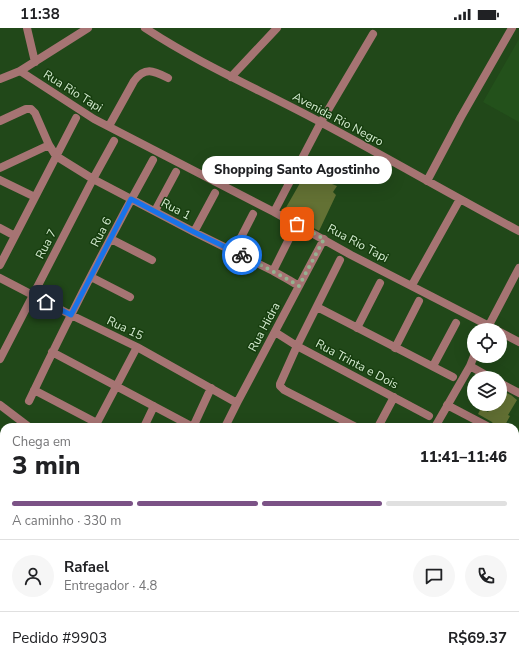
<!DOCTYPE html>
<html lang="pt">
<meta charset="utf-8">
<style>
:root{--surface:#fff;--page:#f6f6f6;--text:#202124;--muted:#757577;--line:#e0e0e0;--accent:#7b5286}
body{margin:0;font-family:"Nunito Sans",sans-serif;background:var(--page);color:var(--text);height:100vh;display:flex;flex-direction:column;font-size:15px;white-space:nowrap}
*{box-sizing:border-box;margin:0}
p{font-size:13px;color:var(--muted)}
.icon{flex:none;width:22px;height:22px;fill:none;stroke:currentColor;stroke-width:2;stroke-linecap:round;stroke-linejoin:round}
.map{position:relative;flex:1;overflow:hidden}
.drawer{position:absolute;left:0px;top:395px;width:519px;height:248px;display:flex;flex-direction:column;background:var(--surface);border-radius:12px 12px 0 0;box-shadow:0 4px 16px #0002}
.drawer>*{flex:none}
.controls{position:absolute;left:467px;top:295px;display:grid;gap:8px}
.controls a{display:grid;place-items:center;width:40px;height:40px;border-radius:50%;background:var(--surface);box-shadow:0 4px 16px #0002;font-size:20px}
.pin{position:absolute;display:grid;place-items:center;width:34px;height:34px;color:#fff;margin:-17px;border-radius:8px;box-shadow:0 2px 6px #0006}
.courier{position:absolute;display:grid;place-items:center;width:40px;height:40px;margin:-20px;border:3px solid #1a73e8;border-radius:50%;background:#fff;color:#222;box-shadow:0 1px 5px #0007}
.bubble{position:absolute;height:28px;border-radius:14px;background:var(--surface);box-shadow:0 4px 16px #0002;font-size:13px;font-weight:800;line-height:28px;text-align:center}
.headline em{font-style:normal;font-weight:800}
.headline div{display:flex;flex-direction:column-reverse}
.headline{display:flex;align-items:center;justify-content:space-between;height:68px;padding:0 12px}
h1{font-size:26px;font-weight:800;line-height:30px}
.bar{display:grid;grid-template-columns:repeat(4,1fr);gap:6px 4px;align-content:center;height:48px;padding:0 12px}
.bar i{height:5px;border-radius:3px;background:var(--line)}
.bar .on{background:var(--accent)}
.bar p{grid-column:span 4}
.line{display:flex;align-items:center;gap:10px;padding:0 12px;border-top:1px solid var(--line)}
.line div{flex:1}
.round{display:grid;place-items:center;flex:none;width:42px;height:42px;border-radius:21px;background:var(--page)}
.status{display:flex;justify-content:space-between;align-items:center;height:28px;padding:0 20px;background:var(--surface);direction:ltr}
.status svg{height:11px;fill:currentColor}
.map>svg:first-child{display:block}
</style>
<div class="status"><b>11:38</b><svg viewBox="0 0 49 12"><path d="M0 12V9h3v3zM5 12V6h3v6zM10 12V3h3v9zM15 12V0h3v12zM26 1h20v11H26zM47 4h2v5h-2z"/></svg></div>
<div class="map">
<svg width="519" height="643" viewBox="0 0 519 643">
<rect width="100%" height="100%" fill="#214819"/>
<path fill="#23511b" d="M519 11V94L483 74Z
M198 639H252V643H179L178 641Z"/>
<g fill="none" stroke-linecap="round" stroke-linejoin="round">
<path stroke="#3f1e46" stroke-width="1.5" d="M288 643 291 639"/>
</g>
<path fill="#637134" d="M308 141 317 145 324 150H329L332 153V156L337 158 333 164 336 167 319 203 284 183Z
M500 362 511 367 517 372 508 387 510 388 504 399H499L494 396V397L492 394 478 386 481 380 488 384 493 376H500Z"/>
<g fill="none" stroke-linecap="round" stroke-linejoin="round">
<path stroke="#a67473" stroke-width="8" d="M27 0 35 34
M145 0C201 37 263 63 322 95 388 130 453 168 519 203
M20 43 94 91 274 184 351 227 497 302
M231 49 277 0
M0 51 20 43 88 0
M0 93 26 81H31L35 85 49 117 56 128 93 151 194 204 273 243 289 252 299 258
M109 98 134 53C145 38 154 43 168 50
M0 140 49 117
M0 152 35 169
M427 153 461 89 512 0
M155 183 176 144
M274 184 321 94 373 6
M0 200 15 208
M194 204 215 165
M111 211 152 232
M234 223 253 186
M340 232 297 318 280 356V358L284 362 356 399
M0 237 76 90
M273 243 292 205
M91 249 130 269
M0 250 71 287 137 319 237 375
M412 257 460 171
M317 279 453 349
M357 300 380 255
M487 301 519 240
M275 304 297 318 429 388
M500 304 519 314
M395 320 419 273
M52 324 193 399
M0 331 93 151 114 113
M433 338 456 295
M470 338 491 350
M500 355 519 365
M34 362 95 394 98 393 137 319
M29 373C68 291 109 211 153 132
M0 377 29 399
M447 377 489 399
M144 399 154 378
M193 399 211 360
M225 399 237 375 324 211
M378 399 394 369
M435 399 470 338 474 328
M515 492 519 493
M515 542 519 543
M82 639V643"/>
<path stroke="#f5dcda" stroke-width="12" d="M0 547 4 554
M0 582 4 586
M54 639 58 643
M71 639 75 643"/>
</g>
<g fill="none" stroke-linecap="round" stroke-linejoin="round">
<path stroke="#95b290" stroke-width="4" stroke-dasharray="0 7.2" d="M242 227 289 252 299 258 324 211 297 196"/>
<path stroke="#1a73e8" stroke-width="5" d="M46 274 71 287 131 171 194 204 242 227"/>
</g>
<g text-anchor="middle" stroke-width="3" stroke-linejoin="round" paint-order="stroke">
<g font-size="12" fill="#d4ebd0" stroke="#163d0e">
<text transform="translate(73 63) rotate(32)" y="4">Rua Rio Tapi</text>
<text transform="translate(338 91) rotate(28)" y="4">Avenida Rio Negro</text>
<text transform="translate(176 181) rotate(28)" y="4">Rua 1</text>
<text transform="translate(101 204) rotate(-63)" y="4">Rua 6</text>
<text transform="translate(358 215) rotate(28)" y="4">Rua Rio Tapi</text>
<text transform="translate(46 216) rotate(-63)" y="4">Rua 7</text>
<text transform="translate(264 299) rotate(-62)" y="4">Rua Hidra</text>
<text transform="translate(125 300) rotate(26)" y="4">Rua 15</text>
<text transform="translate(357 336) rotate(28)" y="4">Rua Trinta e Dois</text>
</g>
</g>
</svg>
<div class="controls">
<a><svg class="icon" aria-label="locate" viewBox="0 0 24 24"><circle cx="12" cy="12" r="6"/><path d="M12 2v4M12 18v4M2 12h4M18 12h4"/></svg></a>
<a><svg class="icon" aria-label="layers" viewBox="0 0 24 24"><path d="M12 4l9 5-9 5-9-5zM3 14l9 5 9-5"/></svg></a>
</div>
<div class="pin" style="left:297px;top:196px;background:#ea580c"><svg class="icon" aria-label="bag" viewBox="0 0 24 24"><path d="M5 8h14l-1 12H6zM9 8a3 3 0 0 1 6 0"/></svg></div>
<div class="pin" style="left:46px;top:274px;background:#1f2937"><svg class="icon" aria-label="home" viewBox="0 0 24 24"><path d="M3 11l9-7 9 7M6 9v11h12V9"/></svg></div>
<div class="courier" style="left:242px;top:227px"><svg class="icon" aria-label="bike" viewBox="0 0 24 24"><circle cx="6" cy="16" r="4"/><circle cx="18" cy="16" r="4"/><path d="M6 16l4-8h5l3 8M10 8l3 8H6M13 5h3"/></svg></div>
<div class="bubble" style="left:202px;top:128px;width:190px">Shopping Santo Agostinho</div>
<section class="drawer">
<div class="headline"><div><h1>3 min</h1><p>Chega em</p></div><em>11:41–11:46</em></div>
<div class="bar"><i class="on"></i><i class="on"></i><i class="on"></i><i></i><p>A caminho · 330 m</p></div>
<div class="line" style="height:72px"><a class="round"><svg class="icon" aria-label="person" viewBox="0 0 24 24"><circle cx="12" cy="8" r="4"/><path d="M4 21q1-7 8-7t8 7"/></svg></a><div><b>Rafael</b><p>Entregador · 4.8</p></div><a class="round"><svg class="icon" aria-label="chat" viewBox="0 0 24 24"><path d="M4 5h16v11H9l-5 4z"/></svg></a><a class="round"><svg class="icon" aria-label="phone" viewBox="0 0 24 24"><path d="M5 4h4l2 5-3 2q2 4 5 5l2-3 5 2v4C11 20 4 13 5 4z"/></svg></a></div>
<div class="line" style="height:52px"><div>Pedido #9903</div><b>R$69.37</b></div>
</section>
</div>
